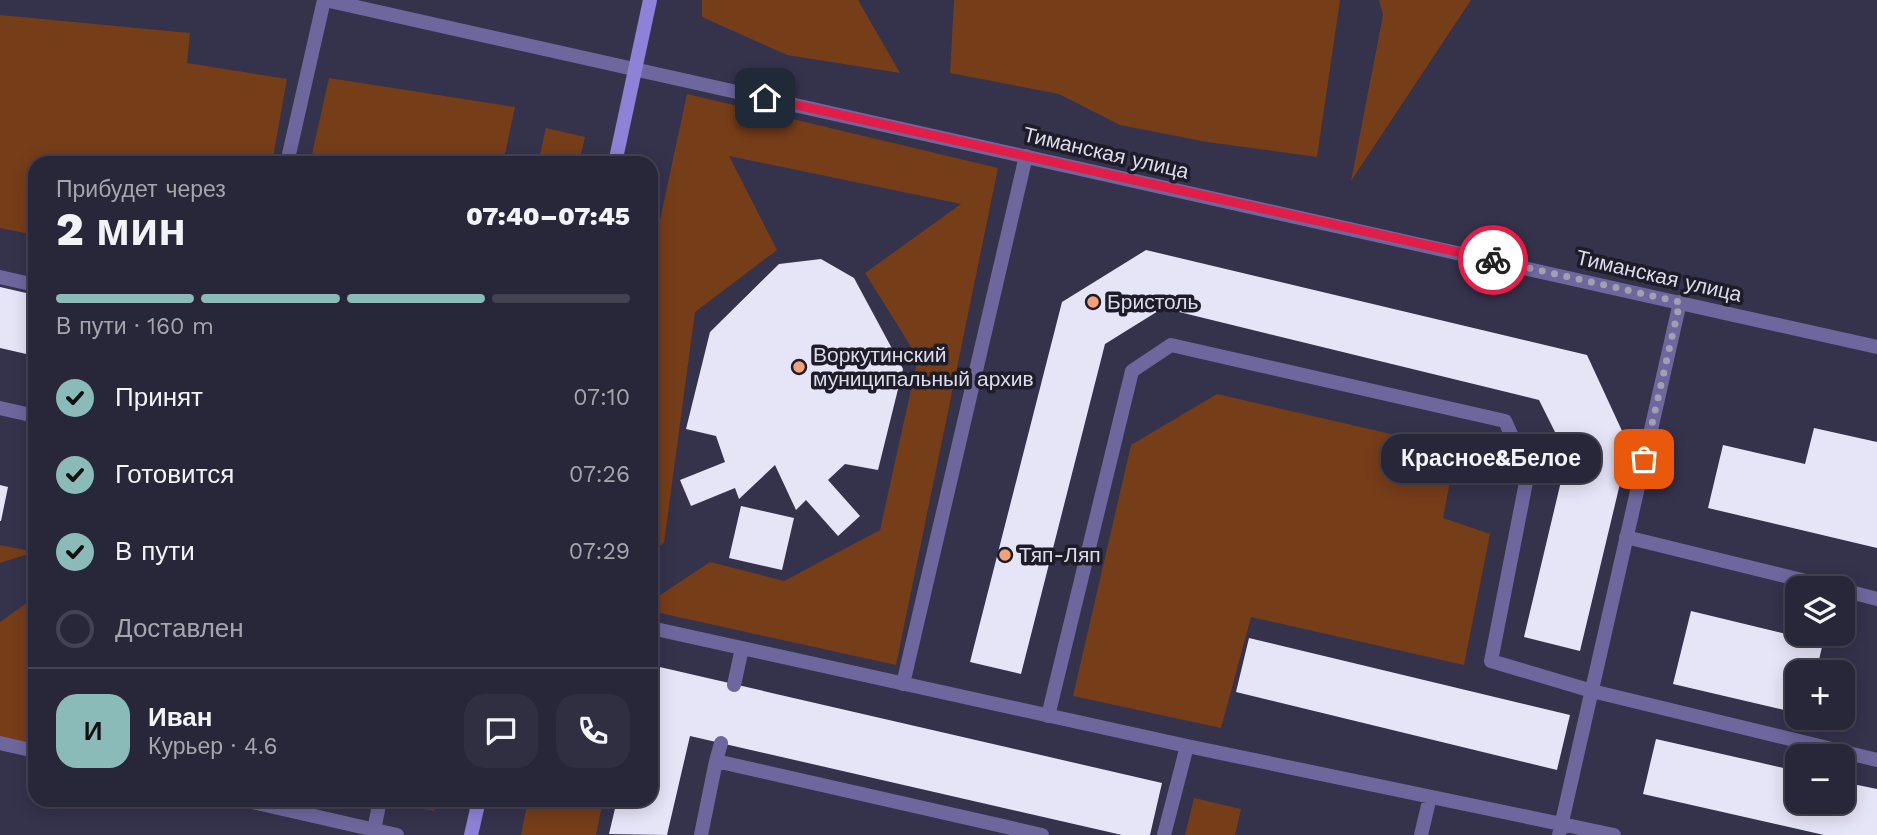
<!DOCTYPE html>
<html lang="ru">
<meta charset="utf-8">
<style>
:root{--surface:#282639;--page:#302e41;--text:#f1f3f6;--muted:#a5a5ae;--line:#444353;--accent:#8bbbb9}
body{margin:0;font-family:"Work Sans",sans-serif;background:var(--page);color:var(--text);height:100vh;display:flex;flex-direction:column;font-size:26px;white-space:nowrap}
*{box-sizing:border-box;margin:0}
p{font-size:23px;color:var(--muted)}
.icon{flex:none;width:38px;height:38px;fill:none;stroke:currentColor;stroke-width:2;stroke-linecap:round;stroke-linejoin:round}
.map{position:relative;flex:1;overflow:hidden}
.panel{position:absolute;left:28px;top:156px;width:630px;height:651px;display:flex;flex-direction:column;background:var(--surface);border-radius:21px;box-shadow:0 4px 18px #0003,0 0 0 2px var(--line)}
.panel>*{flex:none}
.fabs{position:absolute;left:1785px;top:576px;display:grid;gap:14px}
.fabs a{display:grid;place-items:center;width:70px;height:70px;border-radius:14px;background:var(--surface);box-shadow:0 4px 18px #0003,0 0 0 2px var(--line);font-size:35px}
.pin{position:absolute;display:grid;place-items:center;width:60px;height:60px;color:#fff;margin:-30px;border-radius:14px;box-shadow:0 4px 10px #0006}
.courier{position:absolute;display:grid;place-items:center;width:70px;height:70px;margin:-35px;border:5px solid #e11d48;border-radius:50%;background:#fff;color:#222;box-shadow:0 2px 9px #0007}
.bubble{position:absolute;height:49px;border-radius:21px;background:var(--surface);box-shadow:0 4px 18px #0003,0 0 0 2px var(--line);font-size:23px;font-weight:800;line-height:49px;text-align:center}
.head em{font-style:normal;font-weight:800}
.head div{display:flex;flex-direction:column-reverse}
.head{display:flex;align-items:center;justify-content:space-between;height:119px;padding:0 28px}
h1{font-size:46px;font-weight:800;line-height:52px}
.bar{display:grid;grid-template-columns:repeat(4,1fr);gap:10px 7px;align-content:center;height:84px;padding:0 28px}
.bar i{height:9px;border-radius:5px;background:var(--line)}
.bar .selected{background:var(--accent)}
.bar p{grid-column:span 4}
.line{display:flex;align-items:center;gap:18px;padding:0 28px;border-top:2px solid var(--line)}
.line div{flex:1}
.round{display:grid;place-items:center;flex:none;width:74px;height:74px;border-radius:21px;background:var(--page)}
ol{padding:0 28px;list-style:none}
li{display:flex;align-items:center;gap:21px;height:77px}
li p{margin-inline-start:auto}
li .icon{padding:7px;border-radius:50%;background:var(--accent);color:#111;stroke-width:4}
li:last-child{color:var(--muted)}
li i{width:38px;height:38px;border:4px solid var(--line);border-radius:50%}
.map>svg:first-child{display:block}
</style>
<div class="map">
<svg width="1877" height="835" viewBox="0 0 1877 835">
<rect width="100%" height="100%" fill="#35324c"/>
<path fill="#763d19" d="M702 0H858L900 73 787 55 702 17Z
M954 0H1340L1317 157 1207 142 1120 125 1059 94 950 73Z
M1379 0H1471L1351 181 1383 15Z
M0 15 190 33 187 63 287 79 272 163H35V235L0 228Z
M329 78 515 107 503 163H310Z
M687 94 998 168 896 665 651 611V601L710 562 784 581 880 530 918 358 865 273 961 204 729 156 777 250 695 312 664 543 651 551V262Z
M546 128 585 137 579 163H538Z
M1217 394 1456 449 1443 518 1490 534 1464 665 1251 617 1221 728 1073 696 1131 445Z
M0 545 35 552 0 563Z
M35 597V744L0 737V622Z
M1194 798 1241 809 1235 835H1185Z
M397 800H436L434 811 396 803Z
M528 800H603L596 835H521Z"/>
<path fill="#e6e4f7" d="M1146 250 1587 355 1629 446 1580 651 1524 637 1567 456 1539 400 1163 308 1105 344 1021 674 970 662 1062 302Z
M821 259 854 278 903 369 878 470 845 464 828 480 860 516 838 536 806 500 796 510 775 465 739 499 735 488 691 506 680 480 725 462 716 436 686 429 710 332 779 264Z
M0 287 35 295V356L0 348Z
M1814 428 1877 442V548L1708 508 1723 445 1805 464Z
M0 485 8 487 1 521H0Z
M741 506 794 518 782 570 729 558Z
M1691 611 1823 643 1816 672H1797V713L1673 684Z
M1249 638 1570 715 1557 770 1236 692Z
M651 665 1162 783 1150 835H1122L690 736 667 835 609 834 617 800H651Z
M1656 739 1797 771V802H1843V782L1877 789V835H1824L1643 794Z"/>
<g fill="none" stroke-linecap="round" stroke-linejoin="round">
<path stroke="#6e679e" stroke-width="14" d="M287 163 324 0
M0 277 35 285
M0 408 35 416
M1626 537 1834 588
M1843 590 1877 599
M651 628 1187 746 1614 835
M903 684 1026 156
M734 685 742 648
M1048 716 1132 371 1171 345 1505 421 1528 472 1491 661 1592 691 1877 760
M716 761 721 743
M373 835 380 800
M701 835 716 761 1042 835
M1164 835 1187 746
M1421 835 1430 797
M1559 835 1680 302"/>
<path stroke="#6e679e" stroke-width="14" d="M0 743 35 751
M244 800 397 835"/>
<path stroke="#6e679e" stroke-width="14" d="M325 0 1877 347"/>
<path stroke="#8e81d8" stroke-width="14" d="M615 163 650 0
M471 835 479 800"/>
</g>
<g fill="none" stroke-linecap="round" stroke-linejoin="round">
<path stroke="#a29fb3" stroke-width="7" stroke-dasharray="0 12.6" d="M1493 260 1680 302 1644 459"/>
<path stroke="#e11d48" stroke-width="9" d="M765 98 1493 260"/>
</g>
<g fill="#f0a378" stroke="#1d1c28" stroke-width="2.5">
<circle cx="1093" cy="302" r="7"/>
<circle cx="799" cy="367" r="7"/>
<circle cx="1005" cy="555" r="7"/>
</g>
<g text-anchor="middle" stroke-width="7" stroke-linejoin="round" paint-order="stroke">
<g font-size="21" fill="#dcdaeb" stroke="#1d1c28">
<text transform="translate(1106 153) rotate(13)" y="7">Тиманская улица</text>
<text transform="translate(1659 276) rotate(13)" y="7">Тиманская улица</text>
</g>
<g font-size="21" fill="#dcdaeb" stroke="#1d1c28" text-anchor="start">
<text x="1107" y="309">Бристоль</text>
<text x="813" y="362">Воркутинский<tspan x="813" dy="24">муниципальный архив</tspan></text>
<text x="1019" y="562">Тяп-Ляп</text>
</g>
</g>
</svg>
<div class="fabs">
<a><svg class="icon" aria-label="layers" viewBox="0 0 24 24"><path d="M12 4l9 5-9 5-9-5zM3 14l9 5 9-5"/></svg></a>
<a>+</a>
<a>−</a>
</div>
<div class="pin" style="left:1644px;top:459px;background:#ea580c"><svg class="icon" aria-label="bag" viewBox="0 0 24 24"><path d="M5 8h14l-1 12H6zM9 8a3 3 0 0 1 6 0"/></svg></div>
<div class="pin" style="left:765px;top:98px;background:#1f2937"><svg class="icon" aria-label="home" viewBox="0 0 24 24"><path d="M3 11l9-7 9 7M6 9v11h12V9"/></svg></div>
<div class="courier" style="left:1493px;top:260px"><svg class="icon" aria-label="bike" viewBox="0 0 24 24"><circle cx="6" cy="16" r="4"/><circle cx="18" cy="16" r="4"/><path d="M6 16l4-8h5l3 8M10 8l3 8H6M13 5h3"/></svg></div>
<div class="bubble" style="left:1381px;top:434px;width:220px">Красное&amp;Белое</div>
<section class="panel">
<div class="head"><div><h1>2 мин</h1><p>Прибудет через</p></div><em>07:40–07:45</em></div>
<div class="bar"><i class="selected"></i><i class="selected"></i><i class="selected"></i><i></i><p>В пути · 160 m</p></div>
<ol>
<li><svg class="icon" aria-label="check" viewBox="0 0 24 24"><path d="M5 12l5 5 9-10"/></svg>Принят<p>07:10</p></li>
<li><svg class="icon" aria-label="check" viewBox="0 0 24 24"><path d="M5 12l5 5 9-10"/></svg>Готовится<p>07:26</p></li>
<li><svg class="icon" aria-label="check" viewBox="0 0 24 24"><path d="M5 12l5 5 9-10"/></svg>В пути<p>07:29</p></li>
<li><i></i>Доставлен</li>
</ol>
<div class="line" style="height:126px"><b class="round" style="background:var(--accent);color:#111">И</b><div><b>Иван</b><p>Курьер · 4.6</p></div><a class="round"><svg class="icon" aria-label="chat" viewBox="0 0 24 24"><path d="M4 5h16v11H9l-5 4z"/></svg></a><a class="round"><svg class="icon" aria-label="phone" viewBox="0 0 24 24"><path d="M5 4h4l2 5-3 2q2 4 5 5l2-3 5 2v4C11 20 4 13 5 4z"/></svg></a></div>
</section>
</div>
